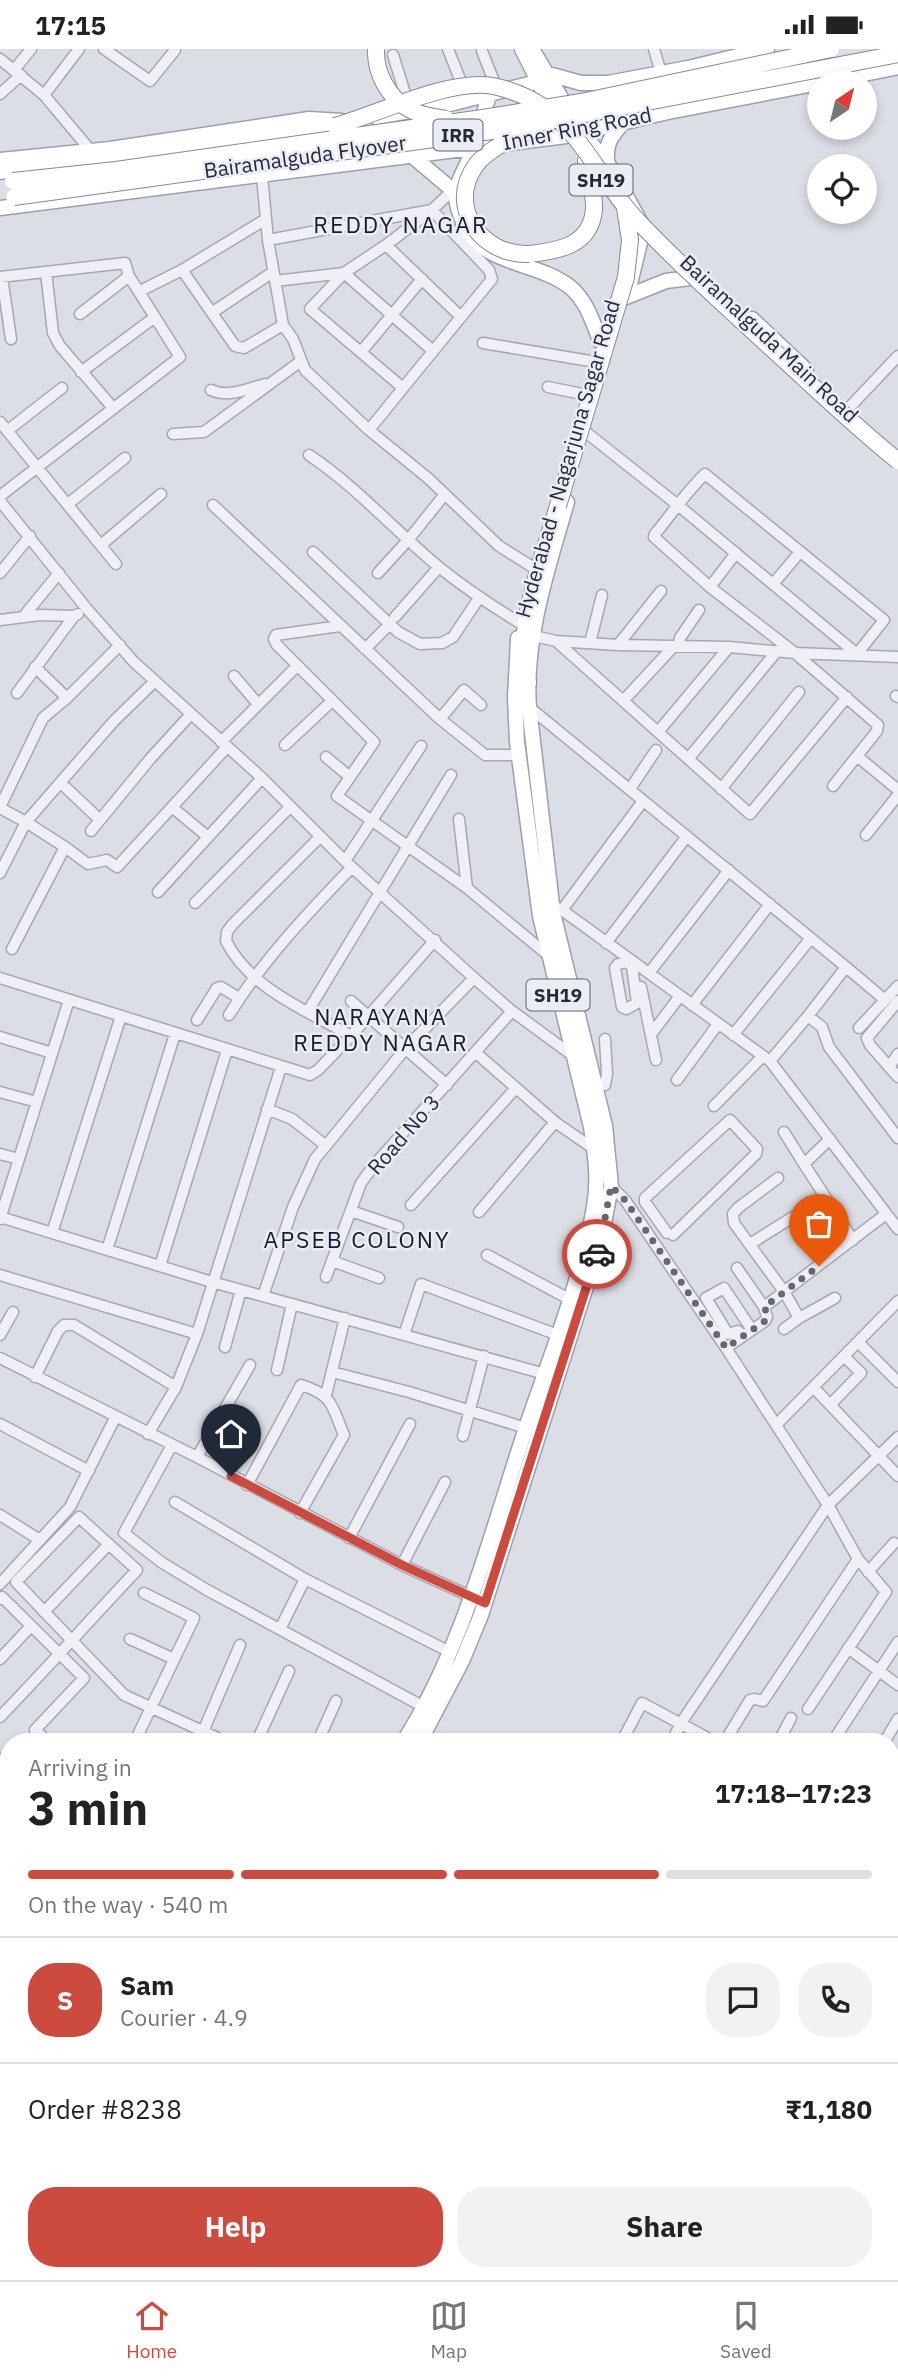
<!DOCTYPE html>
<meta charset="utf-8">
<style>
:root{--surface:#fff;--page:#f2f2f2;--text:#222;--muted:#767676;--line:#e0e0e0;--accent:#cd4a3f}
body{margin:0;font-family:"IBM Plex Sans",sans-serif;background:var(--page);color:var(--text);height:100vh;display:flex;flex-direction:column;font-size:26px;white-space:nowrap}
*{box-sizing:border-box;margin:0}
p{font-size:23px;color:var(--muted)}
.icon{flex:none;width:38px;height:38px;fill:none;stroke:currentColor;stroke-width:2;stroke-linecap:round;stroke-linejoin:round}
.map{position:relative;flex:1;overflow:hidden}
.drawer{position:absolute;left:0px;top:1684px;width:900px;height:548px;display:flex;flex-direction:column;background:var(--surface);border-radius:28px 28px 0 0;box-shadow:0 4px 10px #0003}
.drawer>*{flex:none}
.needle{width:46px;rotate:35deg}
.fabs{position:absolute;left:807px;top:21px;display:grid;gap:14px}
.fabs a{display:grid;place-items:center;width:70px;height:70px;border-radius:50%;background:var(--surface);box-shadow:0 4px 10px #0003;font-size:35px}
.pin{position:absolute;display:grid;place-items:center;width:60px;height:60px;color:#fff;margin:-72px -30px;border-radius:50% 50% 50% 0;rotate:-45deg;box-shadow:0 0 7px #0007}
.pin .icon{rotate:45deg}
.courier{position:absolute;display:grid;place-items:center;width:70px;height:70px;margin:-35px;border:5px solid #cd4a3f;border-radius:50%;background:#fff;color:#222;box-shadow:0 2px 9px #0007}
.head em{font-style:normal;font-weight:700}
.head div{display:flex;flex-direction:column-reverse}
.head{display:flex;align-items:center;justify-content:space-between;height:119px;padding:0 28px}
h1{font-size:46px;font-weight:700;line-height:52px}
.bar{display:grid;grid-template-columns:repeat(4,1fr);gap:10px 7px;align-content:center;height:84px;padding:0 28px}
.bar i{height:9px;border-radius:5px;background:var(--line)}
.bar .on{background:var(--accent)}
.bar p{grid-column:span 4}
.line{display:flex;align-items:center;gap:18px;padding:0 28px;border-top:2px solid var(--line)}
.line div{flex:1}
.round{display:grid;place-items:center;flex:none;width:74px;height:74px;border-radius:28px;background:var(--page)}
.action{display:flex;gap:14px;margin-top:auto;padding:14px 28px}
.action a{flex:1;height:80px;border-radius:28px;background:var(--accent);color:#fff;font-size:28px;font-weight:700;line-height:80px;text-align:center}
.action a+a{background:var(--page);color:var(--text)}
.status{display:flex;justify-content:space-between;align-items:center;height:49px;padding:0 35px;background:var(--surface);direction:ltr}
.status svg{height:19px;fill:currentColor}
.tab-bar{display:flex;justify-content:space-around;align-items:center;height:98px;border-top:2px solid var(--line);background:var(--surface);font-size:19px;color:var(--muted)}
.tab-bar a{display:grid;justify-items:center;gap:4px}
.tab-bar .on{color:var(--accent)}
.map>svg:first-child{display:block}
</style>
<div class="status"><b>17:15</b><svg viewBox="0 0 49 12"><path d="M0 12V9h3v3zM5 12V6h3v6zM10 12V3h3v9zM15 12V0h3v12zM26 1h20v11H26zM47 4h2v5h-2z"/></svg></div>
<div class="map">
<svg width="898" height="2231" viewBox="0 0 898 2231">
<rect width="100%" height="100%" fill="#dcdee6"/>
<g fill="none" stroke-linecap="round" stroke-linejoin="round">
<defs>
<path id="minor" d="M104 0 150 32 175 1
M448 0 465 43
M654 0 661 24
M482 2 497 40
M393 6 409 57
M0 10 44 46 91 102
M14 21 31 0
M0 45 21 26
M44 46 79 0
M262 127 268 191 432 161 489 221 492 230 403 339 310 260 344 224 386 196 432 161 453 141
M266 170 182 221 235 297 244 299 283 276
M268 191 283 276 293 290 305 321 369 381 403 339
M386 196 461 268
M46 223 53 284 60 297 113 359
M0 228 125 214 129 227 180 308 0 447
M2 228 11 290
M275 232 344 224 433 302
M140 242 182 221
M213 263 273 223
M80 265 129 227
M483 294 596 313
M361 303 422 230
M81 323 155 268
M548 338 587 346
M211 341C228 349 247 340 265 335
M847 361 898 307
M0 373 116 515
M369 381 429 430 499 497 534 519
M7 382 62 339
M587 384 679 457 857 605 884 571 705 425C686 443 671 466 655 485L654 488 710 538
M173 385 204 383 301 312
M309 406C357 438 395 482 440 519 465 539 492 557 520 574
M0 452 87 560 134 613 262 729 345 812 474 929 512 962 572 1006
M68 455 125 409
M213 456 440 670 485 706H519
M101 496 161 445
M313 503 398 583 420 595 442 594 453 588 479 549
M736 504 710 538 795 604 878 676 877 682 833 737
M0 524 30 487
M378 524 409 490 445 445
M773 535 800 503
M23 568 59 524
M395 568 439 518
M0 571 40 566 74 567 78 565
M340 577 276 586 274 590 277 596 374 693 337 747 467 839 549 907
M534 587 556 592 618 596 729 598 795 604 898 608
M556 592 750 765 847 648
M590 594 602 546
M618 596 661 542
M678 597 680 589 699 561
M365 600 390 575
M35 618 67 649
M234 627 258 655
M17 644 74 567
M896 647 898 648
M623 652 674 597
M529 658 846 918 808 967 770 1012
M440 670 464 641 481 656
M658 683 729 598
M221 693 297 617
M285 696 332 652
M857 707 898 741
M326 708 350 728
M688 710 777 602
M61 734 100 771
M630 740 656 701
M721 740 799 643
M0 758 43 669 67 649 120 596
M172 758 208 788
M0 759 26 773 65 798 12 900
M459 770 467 839
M91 782 150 710 191 665
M866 786 898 746
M320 788 232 876 227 883 226 892C250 940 308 962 351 987
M65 798 88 815 107 811 117 818 227 698
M345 812 421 697
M0 824 26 773 113 673 155 632
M158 843 262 729
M195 854 290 758
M553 857 562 861 770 1012 898 1180
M562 861 643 752
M606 894 687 787
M626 913 632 917 637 954 626 960 622 958 615 919 618 915 626 913 627 908
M846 918 885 951 898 937
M649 924 729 821
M0 929 310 1026 318 1021 351 987 435 891
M641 938 656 1011
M351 952 447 1036
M898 952 867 989 870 996 898 1028
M692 956 770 855
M308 962 451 726
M229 966C263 911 307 865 352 818
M808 967 822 978 829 998 898 1089
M197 971 217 939 221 938 239 949
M859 979 885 951
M652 984 680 947
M733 986 811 889
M0 988 52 1004
M605 990 607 1025 605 1036
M475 1003 555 1073 594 1100
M889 1018 898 1005
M677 1031 718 975
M0 1043 37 1053
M714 1057 763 1007
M267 1060 292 1070 325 1096
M784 1083 804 1115
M830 1090 804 1115 853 1191
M0 1105 19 1110
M778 1129 738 1159 733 1165 734 1174 785 1244 799 1269 835 1249
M611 1137 625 1151 726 1299 828 1456 681 1674 672 1692
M411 1156 515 1040
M351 1162 398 1178
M479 1163 555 1073
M0 1168 212 1233 545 1325
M0 1170 69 951
M52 1184 121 967
M667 1184 645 1153V1149L730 1071 757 1100 756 1105 673 1186
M750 1195 801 1163
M107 1201 175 985
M487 1206 569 1250
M332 1212 379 1229
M160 1217 227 1001
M0 1226 197 1285
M326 1228 361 1134 375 1115 512 962
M263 1247 293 1158 315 1110 406 999 474 929
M764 1258 886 1165
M784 1280 799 1269
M0 1286 13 1263
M404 1286 421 1235 558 1286
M743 1287 738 1282 728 1285 706 1249 724 1239 752 1281
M859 1294 898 1333
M225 1298 241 1241
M726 1299 765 1272 767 1268 764 1258 737 1219
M0 1309 197 1408 402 1516 485 1554
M277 1321 292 1255
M332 1323 409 1343 526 1379
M35 1328 58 1282 64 1276H74L176 1338
M814 1339 898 1427
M326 1346 345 1269
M830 1356 861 1324 845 1308
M0 1375 89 1422
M776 1376 898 1252
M148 1385 176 1338 197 1285 281 1018
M463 1387 484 1307
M172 1396 124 1484 161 1513 207 1541 424 1658
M197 1408 250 1316
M247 1436 301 1336C334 1346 332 1358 344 1386L300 1464
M175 1453 305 1530 450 1603
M0 1466 40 1491
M349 1489 410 1375
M402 1516 445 1433
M868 1523 894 1494
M0 1535 70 1458 115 1369
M0 1550 2 1548 84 1629 35 1681 47 1692
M44 1563 109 1495
M280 1580 305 1530
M130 1590 174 1610
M848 1599 898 1636
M0 1610 31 1577
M808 1660 886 1543 858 1510 828 1456 898 1388
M0 1668C46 1620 91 1570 137 1521L79 1468 16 1533 124 1646 224 1692
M85 1691 89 1692
M135 1692 194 1569 144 1544
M199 1692 240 1596
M257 1692 289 1622
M318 1692 336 1652
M622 1692 642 1654 713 1692
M725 1692 750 1651 755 1650 763 1652 858 1510
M779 1692 791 1669
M833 1692 898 1593
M885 1692 898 1670
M0 1710 9 1719
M0 1765 9 1770
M891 1783 898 1771
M0 1802 9 1785
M0 1818 9 1821
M0 1867 9 1871
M891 1892 898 1879
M0 1912 9 1893
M891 1932 898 1935
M891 1996 898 1980
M0 2053 9 2087
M891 2111 898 2096
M891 2118 898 2122
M891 2150 898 2154
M78 2222 80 2231
M503 2222 521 2231
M608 2222 625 2231
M715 2222 734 2231
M820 2222 838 2231
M0 2223 9 2219
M93 2231 117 2226
M342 2231 364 2222
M463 2231 467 2222
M580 2231 584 2222
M670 2231 673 2222
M779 2231 783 2222
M890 2231 898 2214"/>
<path id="major" d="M522 0 556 68
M532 0 582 84 607 113 641 174 642 185 630 235
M545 24 581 34H608L688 19 767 0
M824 33 898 18
M489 45C484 64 480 83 473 102 468 115 456 133 456 147 456 156 460 165 463 173 482 218 536 211 570 238 587 252 593 274 601 294
M376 68 454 54 537 33
M411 106 456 144
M0 111 110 100 309 70 342 72
M607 113C606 95 610 88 622 75
M0 159 566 87 668 63 819 34
M626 248 666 232 690 229
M752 270 806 321
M404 1692C465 1595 491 1483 527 1376 551 1305 581 1232 594 1158 599 1131 595 1105 591 1078L540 867 517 693 515 649 518 589
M420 1692 462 1612 481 1566 601 1191 611 1137 605 1077 553 864 529 658C524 589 548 519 567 453
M389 2222 390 2231
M405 2222V2231"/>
<path id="highway" d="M0 122 269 89 335 77
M529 205C558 202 591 197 594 160 595 144 588 127 586 111
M528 634C513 581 543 509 558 457"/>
</defs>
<use href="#minor" stroke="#a5a8b3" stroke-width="13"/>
<use href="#major" stroke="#9b9fb2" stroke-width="17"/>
<use href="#highway" stroke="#84889d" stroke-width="18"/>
<use href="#minor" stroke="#efeff5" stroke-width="10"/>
<use href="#major" stroke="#fff" stroke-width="14"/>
<use href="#highway" stroke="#fff" stroke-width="16"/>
<defs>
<path id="highway-bridge" d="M376 0C375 23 388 49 409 60 419 66 434 68 446 70
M335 77C378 65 450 29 493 37 512 41 531 49 546 60 585 89 604 137 637 171 679 216 726 257 771 299 813 337 854 377 898 412
M13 132 116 121 476 70 581 53 831 0
M14 148 506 80 898 5
M529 205C481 207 446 157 476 116 489 99 512 90 531 81
M558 457 626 228 630 191 625 159"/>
</defs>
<use href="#highway-bridge" stroke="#84889d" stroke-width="18" stroke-linecap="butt"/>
<use href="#highway-bridge" stroke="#fff" stroke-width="16"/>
</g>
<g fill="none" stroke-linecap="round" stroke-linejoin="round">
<path stroke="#666878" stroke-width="7" stroke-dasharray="0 12.6" d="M597 1205 601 1191 611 1137 625 1151 726 1299 765 1272 767 1264 764 1258 819 1217"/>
<path stroke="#cd4a3f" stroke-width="9" d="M231 1427 402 1516 485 1554 597 1205"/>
</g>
<g text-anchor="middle" stroke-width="5" stroke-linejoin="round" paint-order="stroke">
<g fill="#ebedf4" stroke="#616473" stroke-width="2">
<rect x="433.5" y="70.5" width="49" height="31" rx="5"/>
<rect x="569.5" y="115.5" width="63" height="31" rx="5"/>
<rect x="526.5" y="930.5" width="63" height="31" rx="5"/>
</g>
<g font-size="19" font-weight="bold" fill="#26293c">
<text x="458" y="93">IRR</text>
<text x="601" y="138">SH19</text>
<text x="558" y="953">SH19</text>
</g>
<g font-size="21" fill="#26293c" stroke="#ebedf4">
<text transform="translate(577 80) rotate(-11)" y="7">Inner Ring Road</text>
<text transform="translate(305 108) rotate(-8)" y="7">Bairamalguda Flyover</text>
<text transform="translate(769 290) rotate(43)" y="7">Bairamalguda Main Road</text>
<text transform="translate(568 410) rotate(-74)" y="7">Hyderabad - Nagarjuna Sagar Road</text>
<text transform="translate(404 1086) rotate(-49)" y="7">Road No 3</text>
</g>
<g font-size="23" letter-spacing="2" fill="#181b2d" stroke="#ebedf4">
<text x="401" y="184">REDDY NAGAR</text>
<text x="381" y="976">NARAYANA<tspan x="381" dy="26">REDDY NAGAR</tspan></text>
<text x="357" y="1199">APSEB COLONY</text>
</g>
</g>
</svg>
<div class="fabs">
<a><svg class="needle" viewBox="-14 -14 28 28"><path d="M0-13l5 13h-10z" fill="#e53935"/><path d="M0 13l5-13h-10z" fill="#767676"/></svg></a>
<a><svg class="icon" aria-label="locate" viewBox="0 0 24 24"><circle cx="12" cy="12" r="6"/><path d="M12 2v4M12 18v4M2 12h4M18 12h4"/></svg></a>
</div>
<div class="pin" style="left:819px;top:1217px;background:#ea580c"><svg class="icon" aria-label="bag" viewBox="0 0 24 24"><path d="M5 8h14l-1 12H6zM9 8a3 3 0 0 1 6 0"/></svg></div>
<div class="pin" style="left:231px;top:1427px;background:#1f2937"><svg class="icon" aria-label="home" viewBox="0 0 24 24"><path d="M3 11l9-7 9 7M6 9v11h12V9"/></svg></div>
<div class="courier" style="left:597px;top:1205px"><svg class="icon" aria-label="car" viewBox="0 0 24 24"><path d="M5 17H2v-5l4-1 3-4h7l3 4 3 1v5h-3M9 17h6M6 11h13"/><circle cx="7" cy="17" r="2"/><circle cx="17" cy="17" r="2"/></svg></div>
<section class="drawer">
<div class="head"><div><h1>3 min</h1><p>Arriving in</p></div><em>17:18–17:23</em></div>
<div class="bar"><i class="on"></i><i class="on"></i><i class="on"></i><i></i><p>On the way · 540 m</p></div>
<div class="line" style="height:126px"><b class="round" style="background:var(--accent);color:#fff">S</b><div><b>Sam</b><p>Courier · 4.9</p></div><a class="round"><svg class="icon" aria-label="chat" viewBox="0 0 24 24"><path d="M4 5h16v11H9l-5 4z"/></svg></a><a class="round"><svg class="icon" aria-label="phone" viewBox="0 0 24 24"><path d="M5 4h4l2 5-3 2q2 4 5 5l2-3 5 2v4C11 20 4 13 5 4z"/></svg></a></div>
<div class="line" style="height:91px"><div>Order #8238</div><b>₹1,180</b></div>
<div class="action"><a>Help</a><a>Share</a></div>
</section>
</div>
<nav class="tab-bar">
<a class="on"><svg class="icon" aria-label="home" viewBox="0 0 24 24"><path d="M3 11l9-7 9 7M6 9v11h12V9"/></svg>Home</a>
<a><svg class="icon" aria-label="map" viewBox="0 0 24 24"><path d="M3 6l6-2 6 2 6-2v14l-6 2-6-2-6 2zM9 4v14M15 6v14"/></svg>Map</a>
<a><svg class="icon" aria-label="saved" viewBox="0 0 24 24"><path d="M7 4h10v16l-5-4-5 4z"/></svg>Saved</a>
</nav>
